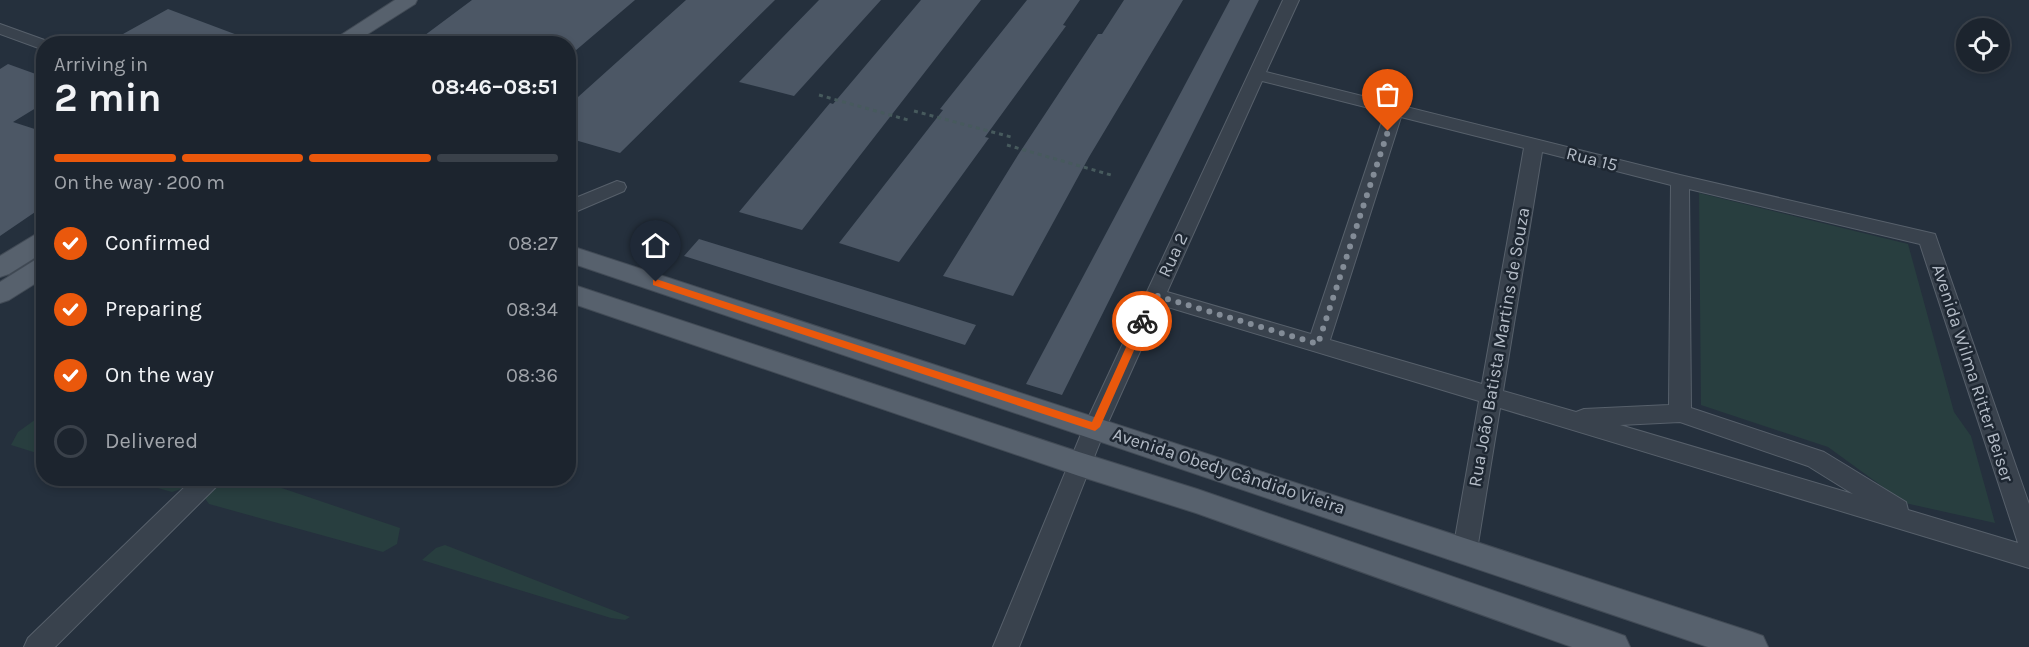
<!DOCTYPE html>
<meta charset="utf-8">
<style>
:root{--surface:#1c242e;--page:#252c36;--text:#f1f3f6;--muted:#a0a4aa;--line:#3a414a;--accent:#ea580c}
body{margin:0;font-family:Karla,sans-serif;background:var(--page);color:var(--text);height:100vh;display:flex;flex-direction:column;font-size:22px;white-space:nowrap}
*{box-sizing:border-box;margin:0}
p{font-size:20px;color:var(--muted)}
.icon{flex:none;width:33px;height:33px;fill:none;stroke:currentColor;stroke-width:2;stroke-linecap:round;stroke-linejoin:round}
.map{position:relative;flex:1;overflow:hidden}
.panel{position:absolute;left:36px;top:36px;width:540px;height:450px;display:flex;flex-direction:column;background:var(--surface);border-radius:24px;box-shadow:0 3px 9px #0003,0 0 0 2px var(--line)}
.panel>*{flex:none}
.tools{position:absolute;left:1956px;top:18px;display:grid;gap:12px}
.tools a{display:grid;place-items:center;width:54px;height:54px;border-radius:50%;background:var(--surface);box-shadow:0 3px 9px #0003,0 0 0 2px var(--line);font-size:30px}
.pin{position:absolute;display:grid;place-items:center;width:51px;height:51px;color:#fff;margin:-62px -26px;border-radius:50% 50% 50% 0;rotate:-45deg;box-shadow:0 0 6px #0007}
.pin .icon{rotate:45deg}
.courier{position:absolute;display:grid;place-items:center;width:60px;height:60px;margin:-30px;border:4px solid #ea580c;border-radius:50%;background:#fff;color:#222;box-shadow:0 2px 8px #0007}
.head em{font-style:normal;font-weight:700}
.head div{display:flex;flex-direction:column-reverse}
.head{display:flex;align-items:center;justify-content:space-between;height:102px;padding:0 18px}
h1{font-size:39px;font-weight:700;line-height:45px}
.bar{display:grid;grid-template-columns:repeat(4,1fr);gap:9px 6px;align-content:center;height:72px;padding:0 18px}
.bar i{height:8px;border-radius:4px;background:var(--line)}
.bar .on{background:var(--accent)}
.bar p{grid-column:span 4}
ol{padding:0 18px;list-style:none}
li{display:flex;align-items:center;gap:18px;height:66px}
li p{margin-inline-start:auto}
li .icon{padding:6px;border-radius:50%;background:var(--accent);color:#fff;stroke-width:4}
li:last-child{color:var(--muted)}
li i{width:33px;height:33px;border:3px solid var(--line);border-radius:50%}
.map>svg:first-child{display:block}
</style>
<div class="map">
<svg width="2029" height="647" viewBox="0 0 2029 647">
<rect width="100%" height="100%" fill="#25303d"/>
<path fill="#283e3f" d="M1699 193 1908 244 1954 412 1971 436 1995 523 1905 503 1828 447 1701 405Z
M43 414V455L11 445 18 432Z
M126 479 191 478V479L181 489 172 492Z
M220 479H255L400 528 397 544 383 552 209 504 204 497Z
M445 545 630 617 625 620 611 618 422 560 436 548Z"/>
<path fill="#4c5765" d="M472 0H635L568 57V44H413Z
M686 0H775L620 153 568 138V106Z
M819 0H881L794 96 739 82Z
M921 0H981L802 230 739 212 830 103 833 104Z
M1027 0H1080L1063 25 1066 26 985 137 989 138 899 262 839 243 943 110 940 109Z
M1124 0H1183L1089 157 1013 296 943 276 1018 155 1098 34H1102Z
M1230 0H1259L1062 395 1026 384Z
M168 9 256 42V44H105Z
M8 64 44 77V103L13 122 44 132V206L0 236V69Z
M699 239 861 289 976 325 965 345 684 256Z"/>
<g fill="none" stroke-linecap="round" stroke-linejoin="round">
<defs>
<path id="minor" d="M1283 0H1299L1266 72 1680 175 1935 234 2029 504V568L1500 408 1477 550 1474 558 1465 561 1456 558 1453 550 1479 401 1161 305 1106 427 1019 647H993L1084 427ZM1262 81 1385 112 1311 334 1167 292ZM1401 117 1524 148 1482 384 1330 340ZM1542 152 1671 185 1669 405 1584 409 1576 412 1503 391ZM1689 189 1920 244 2018 543 1908 510 1906 502 1824 452 1691 408ZM1680 422 1808 466 1853 494 1620 425Z
M0 24 50 42 51 44H44V50L0 34Z
M617 181 624 183 626 187 624 191 568 215V201Z
M194 478H222L218 485 55 647H24L28 638Z"/>
<path id="major" d="M395 0H417L415 4 352 44H327Z
M44 232V252L9 274 0 277V256L36 234Z
M568 245 1752 632 1763 636 1768 647H1708L568 262Z
M44 258V278L9 300 0 303V282L35 260Z
M568 283 1079 452 1197 489 1614 632 1625 636 1630 647H1572L1196 513 1079 476 568 302Z"/>
</defs>
<use href="#minor" stroke="#57606b" stroke-width="2"/>
<use href="#major" stroke="#424b56" stroke-width="2"/>
<path stroke="#475a5d" stroke-width="3" stroke-dasharray="4 4" stroke-linecap="butt" d="M819 95 908 120
M914 111 1011 137
M1007 145 1111 175"/>
<use href="#minor" fill="#39424d" fill-rule="evenodd"/>
<use href="#major" fill="#57616d" fill-rule="evenodd"/>
</g>
<path fill="#ea580c" d="M656 279 1092 422 1138 321 1142 317 1147 321 1100 427 1095 431 653 285V280Z"/>
<g fill="none" stroke-linecap="round" stroke-linejoin="round">
<path stroke="#838c97" stroke-width="6" stroke-dasharray="0 10.8" d="M1142 321 1154 295 1318 344 1388 131"/>
</g>
<g text-anchor="middle" stroke-width="5" stroke-linejoin="round" paint-order="stroke">
<g font-size="18" fill="#b5bdc8" stroke="#1e2732">
<text transform="translate(1592 159) rotate(14)" y="6">Rua 15</text>
<text transform="translate(1173 255) rotate(-65)" y="6">Rua 2</text>
<text transform="translate(1499 347) rotate(-80)" y="6">Rua João Batista Martins de Souza</text>
<text transform="translate(1973 373) rotate(72)" y="6">Avenida Wilma Ritter Beiser</text>
<text transform="translate(1229 471) rotate(18)" y="6">Avenida Obedy Cândido Vieira</text>
</g>
</g>
</svg>
<div class="tools">
<a><svg class="icon" aria-label="locate" viewBox="0 0 24 24"><circle cx="12" cy="12" r="6"/><path d="M12 2v4M12 18v4M2 12h4M18 12h4"/></svg></a>
</div>
<div class="pin" style="left:1388px;top:131px;background:#ea580c"><svg class="icon" aria-label="bag" viewBox="0 0 24 24"><path d="M5 8h14l-1 12H6zM9 8a3 3 0 0 1 6 0"/></svg></div>
<div class="pin" style="left:656px;top:282px;background:#1f2937"><svg class="icon" aria-label="home" viewBox="0 0 24 24"><path d="M3 11l9-7 9 7M6 9v11h12V9"/></svg></div>
<div class="courier" style="left:1142px;top:321px"><svg class="icon" aria-label="bike" viewBox="0 0 24 24"><circle cx="6" cy="16" r="4"/><circle cx="18" cy="16" r="4"/><path d="M6 16l4-8h5l3 8M10 8l3 8H6M13 5h3"/></svg></div>
<section class="panel">
<div class="head"><div><h1>2 min</h1><p>Arriving in</p></div><em>08:46–08:51</em></div>
<div class="bar"><i class="on"></i><i class="on"></i><i class="on"></i><i></i><p>On the way · 200 m</p></div>
<ol>
<li><svg class="icon" aria-label="check" viewBox="0 0 24 24"><path d="M5 12l5 5 9-10"/></svg>Confirmed<p>08:27</p></li>
<li><svg class="icon" aria-label="check" viewBox="0 0 24 24"><path d="M5 12l5 5 9-10"/></svg>Preparing<p>08:34</p></li>
<li><svg class="icon" aria-label="check" viewBox="0 0 24 24"><path d="M5 12l5 5 9-10"/></svg>On the way<p>08:36</p></li>
<li><i></i>Delivered</li>
</ol>
</section>
</div>
